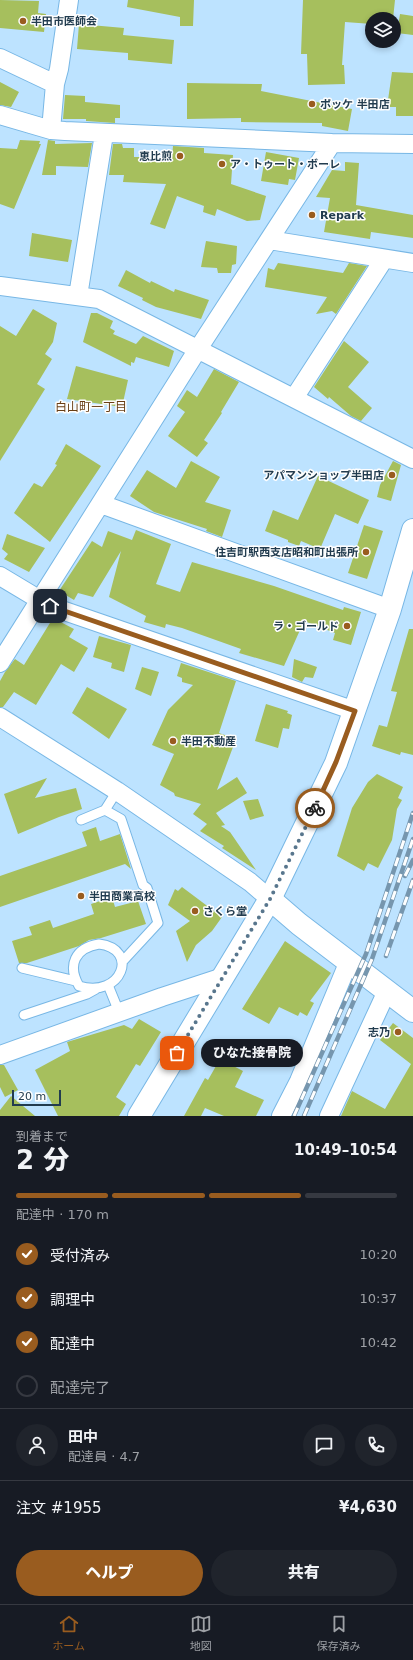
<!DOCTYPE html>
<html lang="ja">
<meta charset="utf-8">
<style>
:root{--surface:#171b24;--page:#20242c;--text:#f1f3f6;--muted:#9ea1a6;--line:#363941;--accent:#995c1f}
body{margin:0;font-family:"DejaVu Sans","Noto Sans JP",sans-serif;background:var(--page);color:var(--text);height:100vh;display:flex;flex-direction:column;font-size:15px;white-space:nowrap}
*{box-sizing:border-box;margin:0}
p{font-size:13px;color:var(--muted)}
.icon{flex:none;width:22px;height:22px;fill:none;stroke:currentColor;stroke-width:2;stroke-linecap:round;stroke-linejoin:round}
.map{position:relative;height:1116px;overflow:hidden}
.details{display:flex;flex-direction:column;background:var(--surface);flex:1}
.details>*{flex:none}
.buttons{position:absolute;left:365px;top:12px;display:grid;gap:8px}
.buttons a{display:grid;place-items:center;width:36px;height:36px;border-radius:50%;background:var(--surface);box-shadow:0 2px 6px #0003;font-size:20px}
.scale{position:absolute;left:12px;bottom:10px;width:49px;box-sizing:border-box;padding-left:4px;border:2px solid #223c4f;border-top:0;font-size:11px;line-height:14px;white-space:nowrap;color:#223c4f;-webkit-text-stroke:3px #fefefe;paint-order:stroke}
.pin{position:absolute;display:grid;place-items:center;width:34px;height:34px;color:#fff;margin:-17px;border-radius:8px;box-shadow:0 2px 6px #0006}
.courier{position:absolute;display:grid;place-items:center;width:40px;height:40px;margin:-20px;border:3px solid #995c1f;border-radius:50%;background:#fff;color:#222;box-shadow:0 1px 5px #0007}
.bubble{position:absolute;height:28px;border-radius:14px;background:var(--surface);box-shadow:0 2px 6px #0003;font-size:13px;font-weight:800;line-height:28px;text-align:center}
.head em{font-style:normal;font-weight:800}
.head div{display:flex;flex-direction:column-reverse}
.head{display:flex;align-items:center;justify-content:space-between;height:68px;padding:0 16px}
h1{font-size:26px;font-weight:800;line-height:30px}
.bar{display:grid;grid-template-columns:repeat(4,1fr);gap:6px 4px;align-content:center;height:48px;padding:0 16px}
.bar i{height:5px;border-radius:3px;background:var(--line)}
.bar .on{background:var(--accent)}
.bar p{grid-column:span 4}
.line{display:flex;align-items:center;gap:10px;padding:0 16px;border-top:1px solid var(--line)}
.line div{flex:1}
.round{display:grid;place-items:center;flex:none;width:42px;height:42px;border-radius:21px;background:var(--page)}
ol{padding:0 16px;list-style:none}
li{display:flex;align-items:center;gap:12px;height:44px}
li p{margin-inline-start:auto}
li .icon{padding:4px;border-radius:50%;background:var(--accent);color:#fff;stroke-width:4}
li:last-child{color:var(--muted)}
li i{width:22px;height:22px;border:2px solid var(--line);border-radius:50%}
.button{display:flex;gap:8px;margin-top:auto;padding:8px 16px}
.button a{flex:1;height:46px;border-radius:24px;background:var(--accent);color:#fff;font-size:16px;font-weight:800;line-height:46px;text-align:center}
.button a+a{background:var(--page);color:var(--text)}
.tabs{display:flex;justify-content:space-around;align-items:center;height:56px;border-top:1px solid var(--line);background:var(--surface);font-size:11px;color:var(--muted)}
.tabs a{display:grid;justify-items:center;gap:2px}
.tabs .on{color:var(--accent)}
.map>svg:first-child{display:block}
</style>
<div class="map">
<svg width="413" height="1116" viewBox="0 0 413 1116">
<rect width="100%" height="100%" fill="#bde3ff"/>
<path fill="#a6bf5d" d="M0 0 39 1 38 13 46 14 44 32 0 28Z
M128 0H194L193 26H180V17L127 7Z
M303 0H395L393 19H372V24L345 22 342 65H344L345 84 308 85 307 54H301Z
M400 14 413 16V35L397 33Z
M79 24 124 28 123 35 174 40 172 64 128 60V53L77 49Z
M392 72 413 73V116H396V107H387Z
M0 82 19 92 11 107 0 105Z
M187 83 262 84 261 91 352 109 348 131 322 126V123L241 122V118L187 119Z
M65 95 85 96V102L120 105V118H115V123L86 121V119H63Z
M20 140 40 141 39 144H41L14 209 0 204V148L17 149Z
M48 140 55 141V144L92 143 88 167 56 166V175H42Z
M113 144H122L123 148H134V157H172L173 146 204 148V153L233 155 231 184 266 196 260 220 247 221 217 209 215 216 203 212 204 206 177 196 165 229 150 224 166 184 123 182 124 175H109Z
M266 152 299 158 295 180 289 179 288 185 261 181Z
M345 162 359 163 356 205 413 215V238L371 232 370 239 324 232 330 198 316 197 332 170 345 171Z
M32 233 72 240 68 262 29 256Z
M206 241 237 246 236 264 232 265 231 273H218L217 268 201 267Z
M278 263 343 273 349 263 367 266 336 314 332 311 316 314 327 297 265 287 268 268 274 270Z
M126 270 150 283 151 281 174 292 175 289 209 300 201 319 156 307 142 300 143 298 118 286Z
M33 309 57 323 53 342 45 354 52 359 37 384 45 389 0 461V326L16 336Z
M91 313H97L113 321 110 328 115 331 113 334 136 344 143 336 174 351 169 367 136 357 134 363 131 362V366L83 342Z
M344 341 369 362 348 387 372 408 361 421 351 416 329 397 328 399 314 387Z
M76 366 128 380 122 407 67 399Z
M214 369 239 382 221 412 222 413 204 440 208 443 197 457 168 436 185 412 177 406 187 390 197 397Z
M66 444 101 466 50 542 14 513 34 483 42 487 57 465 55 464Z
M191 461 220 477 205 502 231 510 222 537 206 531 207 529 154 512 130 496 147 470 176 488Z
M393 461 401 465 391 501 377 497 380 485Z
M318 476 369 500 358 524 335 514 320 549 301 541 299 546 288 542V540L265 531 273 510 298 520Z
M364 525 383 531 367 579 348 573Z
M136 530 171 544 156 584 180 592 192 562 274 586 343 610 344 607 361 612 351 645 333 640 335 633 304 621 284 666 239 653 241 649 182 628 166 624 165 628 144 622 146 616 109 597 121 551 93 597 78 593 74 600 59 591 92 541 102 547 108 531 132 540Z
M7 534 45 548 29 572 4 559 8 554 2 549Z
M53 618 74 629 69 637 88 648 74 672 61 664 36 705 14 692 3 707H0V681L5 672 15 659 24 665Z
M409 629H413V755L401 752 400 755 372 746 379 725 387 727 397 692 391 691Z
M99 636 131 645 124 672 111 668 112 663 93 657Z
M294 659 317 667 313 678 305 677 302 682 292 677Z
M181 663 236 681 219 733 236 739 217 790 237 777 247 793 216 813 225 825 221 826 230 832 256 870 222 848 224 846 200 831 207 824 193 814 201 804 175 796 174 793 160 785 174 754 152 745 168 710 193 685 182 682V678L177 676Z
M142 667 159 672 151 696 135 689Z
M87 687 127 709 109 739 72 713Z
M266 704 288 711 287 713 292 715 289 729 283 728 278 748 255 741Z
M377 774 403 787 398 798 402 800 397 809 392 840 378 868 368 863 364 871 337 856 352 808 368 782Z
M47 778 35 798 76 788 82 809 59 817 18 834 4 794Z
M258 799 264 816 250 820 243 801Z
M96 827 100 841 120 834 131 869 125 864 0 907V876L87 846 82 832Z
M182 887 222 917 212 931 196 945 187 962 176 931 190 921 168 905 175 889 178 891Z
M112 897 115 907 138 901 146 924 101 938 89 940 79 946 27 963H19L12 941 32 935 29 927 50 920 53 928 94 914 91 904Z
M285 941 331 973 310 1001 314 1003 307 1016 300 1012 298 1016 279 1007 269 1024 242 1009Z
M139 1019 161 1032 140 1066 136 1064 116 1097 126 1104 119 1116H58L35 1070 70 1051 67 1042 124 1025 132 1029Z
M393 1023 413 1038V1116H341L352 1091 385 1109 411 1064 380 1040Z
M220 1059 243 1071 235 1087 264 1100 256 1116H224L205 1108 201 1116H184L205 1078 208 1080Z
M0 1065H4L18 1090 5 1097 0 1087Z
M11 1096 35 1116H0V1110Z"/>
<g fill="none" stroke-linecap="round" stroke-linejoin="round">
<defs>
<path id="service" d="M117 791 105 810 121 819 143 885 147 888 158 923 122 962
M81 820 105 810
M99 944C140 949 122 999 79 986 67 965 75 948 99 944Z
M22 968 76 981
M108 985 119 1012
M24 1015 87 994 96 989"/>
<path id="minor" d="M0 58 55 84
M0 115 51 130 65 131 332 143 413 144
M51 130 55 84 59 69 69 0
M269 240 413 263
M0 286 99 299 413 459
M78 296 104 134
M294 398 384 259
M101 504 390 609
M0 576 50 606 355 711
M0 663 198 349 332 143
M0 717 117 791 250 882 270 899
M0 1055 162 997 223 977
M281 1116 299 1081 349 961
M329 1116 387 991"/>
<path id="tertiary" d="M270 899 299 924 413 1011"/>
<path id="trunk" d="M139 1116 270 899 336 763 390 609 413 530"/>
</defs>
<use href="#service" stroke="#78b7e5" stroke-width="11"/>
<use href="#minor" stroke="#78b7e5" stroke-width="20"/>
<use href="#tertiary" stroke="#78b7e5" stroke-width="24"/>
<use href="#trunk" stroke="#78b7e5" stroke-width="24"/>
<use href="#service" stroke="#fff" stroke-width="9"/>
<use href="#minor" stroke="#fff" stroke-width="18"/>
<use href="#tertiary" stroke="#fff" stroke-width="22"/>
<use href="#trunk" stroke="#fff" stroke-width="22"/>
<defs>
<path id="rail" d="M405 876 413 860
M386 956 413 880
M294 1116 366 954 413 813
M304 1116 372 959 413 839"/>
</defs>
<use href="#rail" stroke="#7696ae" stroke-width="4.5"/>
<use href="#rail" stroke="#fefefe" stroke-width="3" stroke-dasharray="9" stroke-linecap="butt"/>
</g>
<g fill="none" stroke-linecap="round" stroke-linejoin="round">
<path stroke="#58768d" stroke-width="4" stroke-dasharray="0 7.2" d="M177 1053 270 899 315 808"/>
<path stroke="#995c1f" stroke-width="5" d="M50 606 355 711 336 762 315 808"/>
</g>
<g fill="#995c1f" stroke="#fefefe" stroke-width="1.5">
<circle cx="23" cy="21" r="4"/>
<circle cx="312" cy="104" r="4"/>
<circle cx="180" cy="156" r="4"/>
<circle cx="222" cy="164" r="4"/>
<circle cx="312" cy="215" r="4"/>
<circle cx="392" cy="475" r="4"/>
<circle cx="366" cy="552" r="4"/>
<circle cx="347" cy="626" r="4"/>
<circle cx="173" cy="741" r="4"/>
<circle cx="81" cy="896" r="4"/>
<circle cx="195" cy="911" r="4"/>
<circle cx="398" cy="1032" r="4"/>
</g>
<g text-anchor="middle" stroke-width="3" stroke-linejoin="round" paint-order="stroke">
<g font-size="11" font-weight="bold" fill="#223c4f" stroke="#fefefe" text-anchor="start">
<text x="31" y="25">半田市医師会</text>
<text x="320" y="108">ポッケ 半田店</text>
<text x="172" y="160" text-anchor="end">恵比煎</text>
<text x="230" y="168">ア・トゥート・ボーレ</text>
<text x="320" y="219">Repark</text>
<text x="384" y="479" text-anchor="end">アパマンショップ半田店</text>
<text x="358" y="556" text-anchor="end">住吉町駅西支店昭和町出張所</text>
<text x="339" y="630" text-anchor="end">ラ・ゴールド</text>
<text x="181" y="745">半田不動産</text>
<text x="89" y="900">半田商業高校</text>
<text x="203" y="915">さくら堂</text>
<text x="390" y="1036" text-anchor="end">志乃</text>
</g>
<g font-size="12" fill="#683e15" stroke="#fefefe">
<text x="91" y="411">白山町一丁目</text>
</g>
</g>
</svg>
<div class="buttons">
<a><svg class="icon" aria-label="layers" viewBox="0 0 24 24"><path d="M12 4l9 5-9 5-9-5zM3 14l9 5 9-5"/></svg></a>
</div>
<div class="scale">20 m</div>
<div class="pin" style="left:177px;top:1053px;background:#ea580c"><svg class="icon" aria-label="bag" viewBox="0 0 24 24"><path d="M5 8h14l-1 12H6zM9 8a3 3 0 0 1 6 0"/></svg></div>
<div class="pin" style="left:50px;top:606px;background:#1f2937"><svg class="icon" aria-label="home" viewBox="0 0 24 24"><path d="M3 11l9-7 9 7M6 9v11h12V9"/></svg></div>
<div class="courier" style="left:315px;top:808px"><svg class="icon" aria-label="bike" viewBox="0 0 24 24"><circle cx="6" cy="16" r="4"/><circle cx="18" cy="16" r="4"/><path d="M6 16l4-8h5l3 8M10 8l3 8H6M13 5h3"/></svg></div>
<div class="bubble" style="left:201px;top:1039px;width:102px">ひなた接骨院</div>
</div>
<section class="details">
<div class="head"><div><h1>2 分</h1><p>到着まで</p></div><em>10:49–10:54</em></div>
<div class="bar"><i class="on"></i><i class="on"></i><i class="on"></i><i></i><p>配達中 · 170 m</p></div>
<ol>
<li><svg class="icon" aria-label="check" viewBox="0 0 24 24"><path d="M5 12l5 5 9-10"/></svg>受付済み<p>10:20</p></li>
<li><svg class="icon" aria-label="check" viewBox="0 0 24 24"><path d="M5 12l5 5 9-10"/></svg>調理中<p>10:37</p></li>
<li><svg class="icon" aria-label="check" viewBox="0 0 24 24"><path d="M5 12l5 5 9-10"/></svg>配達中<p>10:42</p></li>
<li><i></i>配達完了</li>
</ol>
<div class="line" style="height:72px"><a class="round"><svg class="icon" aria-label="person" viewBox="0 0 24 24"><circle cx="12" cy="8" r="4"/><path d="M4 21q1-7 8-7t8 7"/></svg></a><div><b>田中</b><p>配達員 · 4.7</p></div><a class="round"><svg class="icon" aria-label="chat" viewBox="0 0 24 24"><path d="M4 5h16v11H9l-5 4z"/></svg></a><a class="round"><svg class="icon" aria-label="phone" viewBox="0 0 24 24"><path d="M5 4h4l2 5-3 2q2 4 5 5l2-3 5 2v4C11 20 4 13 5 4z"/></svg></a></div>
<div class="line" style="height:52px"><div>注文 #1955</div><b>¥4,630</b></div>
<div class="button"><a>ヘルプ</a><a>共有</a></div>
</section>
<nav class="tabs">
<a class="on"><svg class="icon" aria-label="home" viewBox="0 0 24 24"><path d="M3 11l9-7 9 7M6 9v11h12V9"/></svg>ホーム</a>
<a><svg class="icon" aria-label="map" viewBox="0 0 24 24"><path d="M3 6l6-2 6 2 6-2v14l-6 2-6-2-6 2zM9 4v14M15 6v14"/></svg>地図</a>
<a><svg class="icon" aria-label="saved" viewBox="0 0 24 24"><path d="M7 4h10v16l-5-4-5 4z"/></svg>保存済み</a>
</nav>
